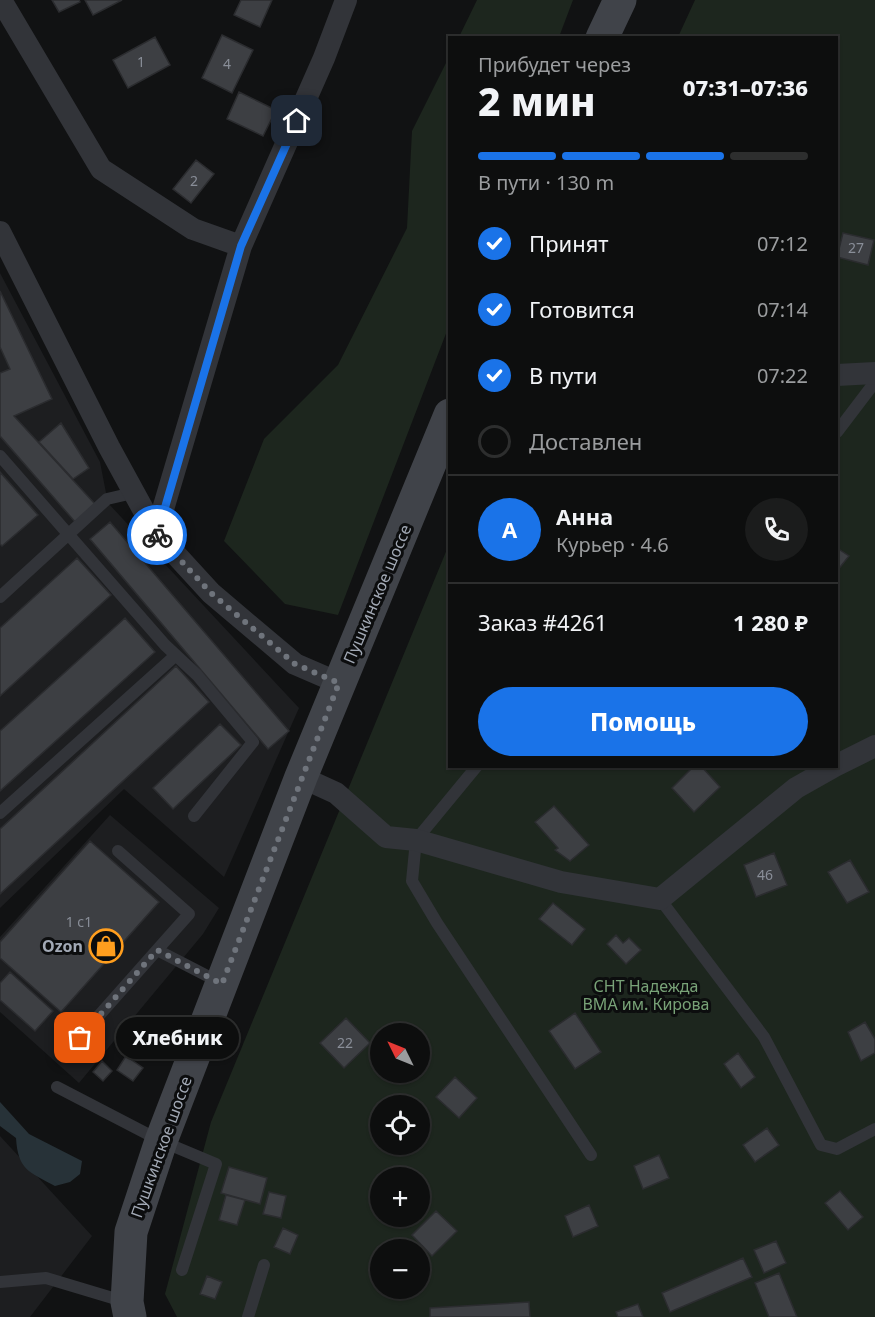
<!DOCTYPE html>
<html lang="ru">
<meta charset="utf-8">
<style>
:root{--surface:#0d0e0e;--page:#1b1c1c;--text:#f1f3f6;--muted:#9a9c9e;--line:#2d2e2e;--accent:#1a73e8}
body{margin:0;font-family:"Noto Sans",sans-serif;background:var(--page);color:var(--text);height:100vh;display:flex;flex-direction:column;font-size:22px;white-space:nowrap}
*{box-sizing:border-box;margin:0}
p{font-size:20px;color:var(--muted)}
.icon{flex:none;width:33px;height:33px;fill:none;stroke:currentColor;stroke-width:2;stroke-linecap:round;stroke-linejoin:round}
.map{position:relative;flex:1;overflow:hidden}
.sheet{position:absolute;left:448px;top:36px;width:390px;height:732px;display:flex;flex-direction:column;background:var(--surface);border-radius:0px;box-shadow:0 2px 4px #0004,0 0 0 2px var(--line)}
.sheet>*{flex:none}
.needle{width:39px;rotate:313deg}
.controls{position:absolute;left:370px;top:1023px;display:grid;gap:12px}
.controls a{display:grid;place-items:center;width:60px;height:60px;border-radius:50%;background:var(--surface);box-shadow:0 2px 4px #0004,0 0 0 2px var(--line);font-size:30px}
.pin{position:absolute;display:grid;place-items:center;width:51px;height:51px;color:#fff;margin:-26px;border-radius:12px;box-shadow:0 3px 9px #0006}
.courier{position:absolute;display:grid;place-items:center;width:60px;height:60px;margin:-30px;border:4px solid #1a73e8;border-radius:50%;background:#fff;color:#222;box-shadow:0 2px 8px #0007}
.bubble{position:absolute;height:42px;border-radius:21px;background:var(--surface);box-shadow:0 2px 4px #0004,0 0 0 2px var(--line);font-size:20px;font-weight:800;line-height:42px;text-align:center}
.head em{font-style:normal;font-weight:800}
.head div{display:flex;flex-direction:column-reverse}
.head{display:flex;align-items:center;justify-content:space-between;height:102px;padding:0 30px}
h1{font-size:39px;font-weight:800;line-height:45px}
.bar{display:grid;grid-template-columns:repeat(4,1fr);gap:9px 6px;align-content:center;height:72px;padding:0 30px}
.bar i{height:8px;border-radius:4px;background:var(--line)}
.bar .selected{background:var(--accent)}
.bar p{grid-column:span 4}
.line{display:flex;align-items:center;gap:15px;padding:0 30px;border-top:2px solid var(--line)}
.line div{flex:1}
.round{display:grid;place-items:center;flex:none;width:63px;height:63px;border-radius:32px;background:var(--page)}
ol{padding:0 30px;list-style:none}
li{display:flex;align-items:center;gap:18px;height:66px}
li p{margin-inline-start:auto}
li .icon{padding:6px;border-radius:50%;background:var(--accent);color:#fff;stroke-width:4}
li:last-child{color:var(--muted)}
li i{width:33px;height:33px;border:3px solid var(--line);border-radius:50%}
.primary-button{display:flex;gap:12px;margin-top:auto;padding:12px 30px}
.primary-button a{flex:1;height:69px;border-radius:36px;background:var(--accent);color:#fff;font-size:24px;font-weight:800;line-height:69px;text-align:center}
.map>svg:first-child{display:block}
</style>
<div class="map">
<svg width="875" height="1317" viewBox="0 0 875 1317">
<rect width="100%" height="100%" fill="#111213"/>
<path fill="#1d1e20" d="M0 273 100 462 108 503 299 708 224 877 124 789 0 908Z
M110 815 219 908 203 934 79 1083 0 1012V937Z
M0 1136 92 1236 30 1317H0Z"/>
<path fill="#1d261e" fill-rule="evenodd" d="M477 0H573L559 37H459Z
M695 0H875V1317H177L165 1294 211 1122 450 542V766H837V38L678 37ZM381 1034H420V1072H381ZM381 1106H420V1144H381ZM381 1178H420V1216H381ZM381 1250H420V1288H381Z
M450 55V323L338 615 285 604 224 541 264 439 338 365 407 228 412 131Z"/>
<path fill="#273238" d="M0 1102 29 1134 82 1161 80 1174 70 1182 55 1186C29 1172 18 1170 16 1138L0 1126Z"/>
<path fill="#3d3f43" stroke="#2b2c2f" stroke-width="1.5" d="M52 0H79L80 2 59 12Z
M85 0H122L93 15Z
M241 0H272L260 27 234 15Z
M222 35 253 50 232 93 202 78Z
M155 37 170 65 128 88 113 60Z
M239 92 276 110 263 136 227 119Z
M196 160 214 174 191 203 173 189Z
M843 233 874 240 868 265 837 257Z
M0 291 52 399 14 416 95 504 76 523 0 436V373L10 369 0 347Z
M61 423 89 468 73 479 39 442Z
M0 472 38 515 2 546 0 544Z
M110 522 289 731 268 749 90 539Z
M837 548 849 556 837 571Z
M77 558 111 595 0 696V628Z
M125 618 155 652 0 791V731Z
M176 666 209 702 0 894V829Z
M220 724 241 745 173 809 153 788Z
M694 766H701L720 787 694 812 672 788Z
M554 806 589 845 570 861 555 850 558 848 535 822Z
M90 841 159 902 61 1012 0 958V942Z
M774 853 787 885 756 897 744 865Z
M850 860 869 892 847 903 828 872Z
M553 903 585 929 572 945 539 919Z
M616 935 623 943 629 938 641 950 626 964 607 944Z
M10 972 53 1011 35 1031 0 1000V983Z
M575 1013 601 1052 575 1069 549 1031Z
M346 1018 370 1043 344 1068 320 1043Z
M865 1022 875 1039V1053L861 1061 848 1032Z
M738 1053 755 1077 741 1088 724 1064Z
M126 1056 143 1068 133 1081 117 1070Z
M102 1061 112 1071 103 1081 93 1072Z
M455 1077 477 1098 459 1118 436 1097Z
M767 1128 779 1145 755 1162 743 1145Z
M659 1155 669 1178 643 1189 634 1166Z
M229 1167 267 1178 260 1204 221 1193Z
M840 1191 863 1217 848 1230 825 1203Z
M269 1192 286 1196 281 1218 263 1214Z
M226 1195 245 1200 237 1225 219 1220Z
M589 1205 598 1226 573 1237 565 1216Z
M436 1211 457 1231 432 1256 412 1235Z
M283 1228 298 1235 290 1254 274 1247Z
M776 1241 786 1263 764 1273 754 1250Z
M743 1258 752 1277 670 1312 662 1293Z
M779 1273 797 1317H769L755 1283Z
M207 1276 222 1282 215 1299 200 1294Z
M529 1302 530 1317H430V1308Z
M638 1304 643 1317H618L616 1312Z"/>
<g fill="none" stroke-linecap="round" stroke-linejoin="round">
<path stroke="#323439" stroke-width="12" d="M837 432 875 382
M0 456 165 645 197 675 253 742 194 816
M0 597 107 499 133 493
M477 766 416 840 412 881 437 923 591 1155
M0 813 176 655
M118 851 189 914 157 950
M660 899 764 1037 821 1145 837 1149 875 1129
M64 1055 157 950 221 983
M57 1087 161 1141 216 1164 182 1270
M0 1282 46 1278 126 1302
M248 1317 264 1265"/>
<path stroke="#323439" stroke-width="22" d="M1 0 101 169 193 229 241 246
M0 232 109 447 156 533 211 593 295 664 339 683
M837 375 875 373
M156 533 241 246 324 58 346 0
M837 765 875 746
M301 777 336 793 386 837 416 840 561 882 660 899 796 788 835 766"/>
<path stroke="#404349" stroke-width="33" d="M602 38 620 0
M130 1317 127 1302 131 1232 161 1141 301 777 450 415"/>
</g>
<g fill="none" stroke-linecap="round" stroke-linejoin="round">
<path stroke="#6f747c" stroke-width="6" stroke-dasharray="0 10.8" d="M80 1038 157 950 222 984 339 683 295 664 211 593 157 535"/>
<path stroke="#1a73e8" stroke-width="8" d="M157 535 241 246 297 121"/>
</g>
<defs>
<symbol id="shop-ring" viewBox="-11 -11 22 22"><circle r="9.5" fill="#0c0d0e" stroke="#ff9e1e" stroke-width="1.5"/><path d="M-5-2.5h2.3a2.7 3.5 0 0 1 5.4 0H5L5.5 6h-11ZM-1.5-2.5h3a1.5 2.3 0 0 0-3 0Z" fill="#ff9e1e"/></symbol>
</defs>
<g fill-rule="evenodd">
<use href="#shop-ring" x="87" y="927" width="38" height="38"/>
</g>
<g text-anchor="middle" stroke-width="6" stroke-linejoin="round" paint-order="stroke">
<g font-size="14" fill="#898e98">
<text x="141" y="67">1</text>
<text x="227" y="69">4</text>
<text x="194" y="186">2</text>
<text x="856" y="253">27</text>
<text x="765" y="880">46</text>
<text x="79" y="927">1 с1</text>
<text x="345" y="1048">22</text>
</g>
<g font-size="16" fill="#a2a9b5" stroke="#0c0d0e">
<text transform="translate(377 594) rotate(-67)" y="6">Пушкинское шоссе</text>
<text transform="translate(161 1147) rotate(-70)" y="6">Пушкинское шоссе</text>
</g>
<g font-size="16" font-weight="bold" fill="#a2a9b5" stroke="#0c0d0e" text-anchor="end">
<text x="83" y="952">Ozon</text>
</g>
<g font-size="16" fill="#78a277" stroke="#0c0d0e">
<text x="646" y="992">СНТ Надежда<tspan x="646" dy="18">ВМА им. Кирова</tspan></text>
</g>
</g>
</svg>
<div class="controls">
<a><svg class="needle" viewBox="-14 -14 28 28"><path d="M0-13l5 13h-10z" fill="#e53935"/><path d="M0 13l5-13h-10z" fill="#9a9c9e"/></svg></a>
<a><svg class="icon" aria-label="locate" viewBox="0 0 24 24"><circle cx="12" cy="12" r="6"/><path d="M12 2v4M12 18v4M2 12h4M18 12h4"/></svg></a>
<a>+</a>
<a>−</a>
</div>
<div class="pin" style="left:80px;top:1038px;background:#ea580c"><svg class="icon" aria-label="bag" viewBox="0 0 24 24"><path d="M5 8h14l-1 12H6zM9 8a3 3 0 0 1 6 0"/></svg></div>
<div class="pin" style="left:297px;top:121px;background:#1f2937"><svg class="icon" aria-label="home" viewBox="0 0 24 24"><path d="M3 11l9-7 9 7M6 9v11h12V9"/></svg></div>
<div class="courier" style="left:157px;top:535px"><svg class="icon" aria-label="bike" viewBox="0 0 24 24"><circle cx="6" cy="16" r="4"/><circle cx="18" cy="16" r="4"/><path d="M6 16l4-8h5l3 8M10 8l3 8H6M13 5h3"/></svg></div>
<div class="bubble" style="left:116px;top:1017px;width:123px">Хлебник</div>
<section class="sheet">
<div class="head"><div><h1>2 мин</h1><p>Прибудет через</p></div><em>07:31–07:36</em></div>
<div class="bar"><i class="selected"></i><i class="selected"></i><i class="selected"></i><i></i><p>В пути · 130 m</p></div>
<ol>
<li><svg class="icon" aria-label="check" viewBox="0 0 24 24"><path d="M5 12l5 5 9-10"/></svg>Принят<p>07:12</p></li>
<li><svg class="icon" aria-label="check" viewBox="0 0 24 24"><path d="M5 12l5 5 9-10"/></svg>Готовится<p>07:14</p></li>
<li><svg class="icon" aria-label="check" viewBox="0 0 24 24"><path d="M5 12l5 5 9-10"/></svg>В пути<p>07:22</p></li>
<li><i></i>Доставлен</li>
</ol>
<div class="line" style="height:108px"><b class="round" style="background:var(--accent);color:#fff">А</b><div><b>Анна</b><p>Курьер · 4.6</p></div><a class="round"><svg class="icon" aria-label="phone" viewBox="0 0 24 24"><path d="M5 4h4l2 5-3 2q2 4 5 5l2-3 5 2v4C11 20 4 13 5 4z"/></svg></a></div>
<div class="line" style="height:78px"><div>Заказ #4261</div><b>1 280 ₽</b></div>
<div class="primary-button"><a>Помощь</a></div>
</section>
</div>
